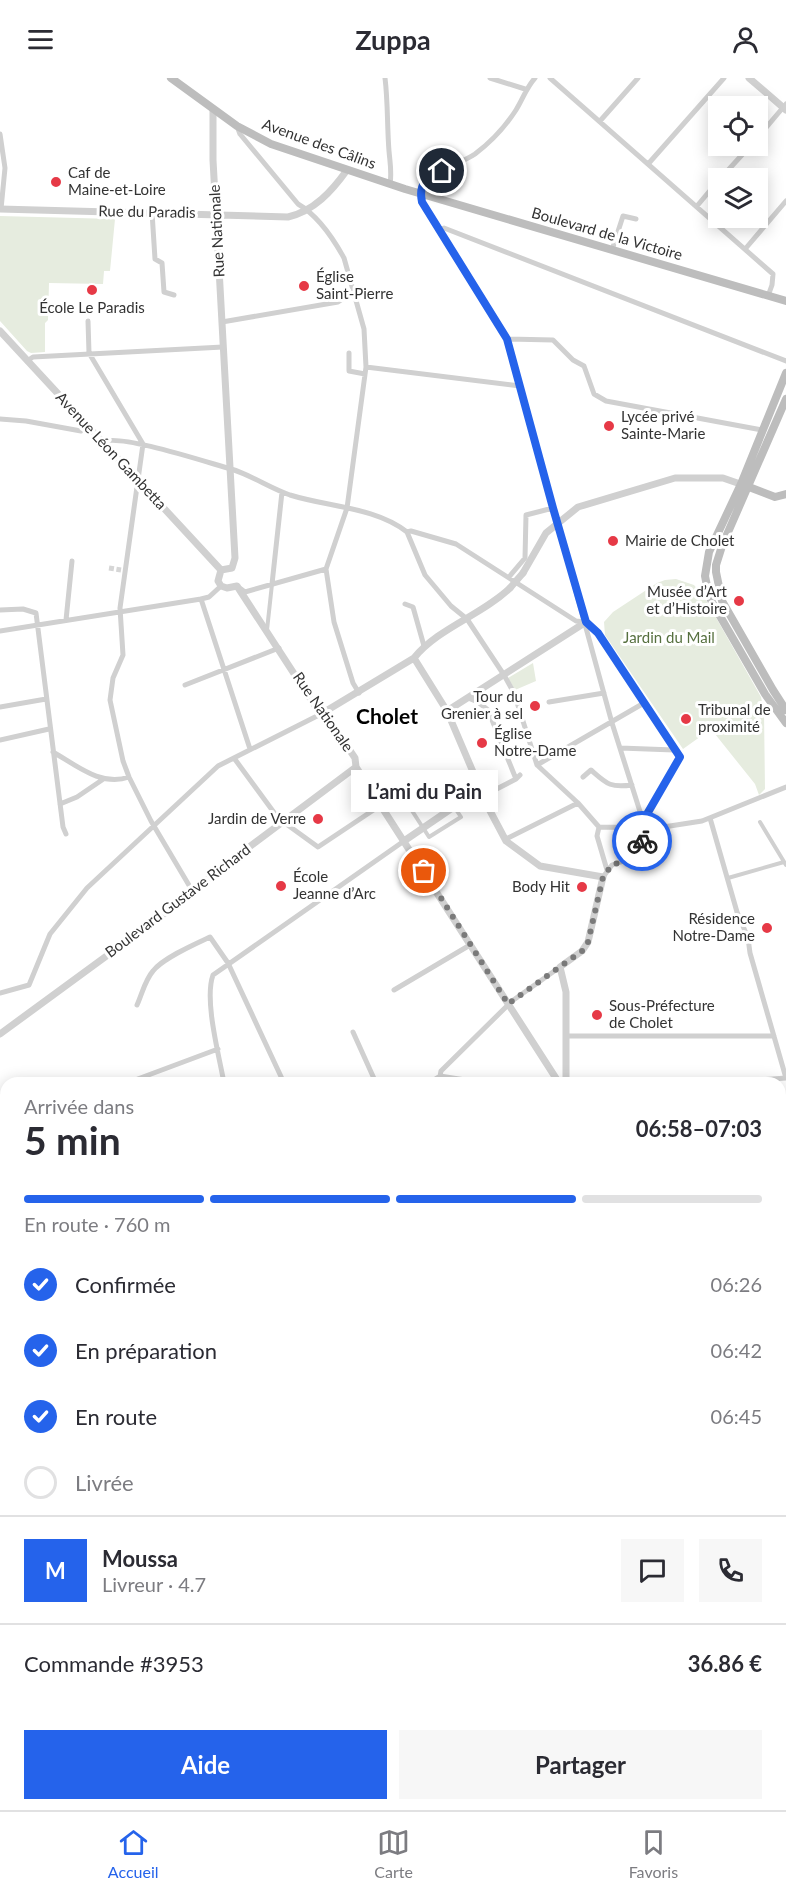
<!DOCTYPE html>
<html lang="fr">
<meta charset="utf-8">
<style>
:root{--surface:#fff;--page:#f7f7f7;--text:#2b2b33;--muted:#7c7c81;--line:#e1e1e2;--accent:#2563eb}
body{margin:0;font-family:Lato,sans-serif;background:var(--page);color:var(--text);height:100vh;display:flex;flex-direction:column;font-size:22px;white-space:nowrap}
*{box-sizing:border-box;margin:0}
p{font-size:20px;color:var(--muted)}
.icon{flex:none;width:33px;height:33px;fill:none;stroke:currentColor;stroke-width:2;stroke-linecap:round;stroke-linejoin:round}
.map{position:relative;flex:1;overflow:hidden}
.side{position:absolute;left:0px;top:999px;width:786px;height:734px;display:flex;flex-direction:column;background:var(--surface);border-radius:18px 18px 0 0;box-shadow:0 3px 15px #0003}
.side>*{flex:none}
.buttons{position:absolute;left:708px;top:18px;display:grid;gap:12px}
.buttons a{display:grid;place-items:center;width:60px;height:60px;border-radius:0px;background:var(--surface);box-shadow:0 3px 15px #0003;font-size:30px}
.pin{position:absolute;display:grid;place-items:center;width:51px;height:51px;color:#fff;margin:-26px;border:3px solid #fff;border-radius:50%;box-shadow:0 2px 6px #0007}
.courier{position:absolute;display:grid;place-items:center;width:60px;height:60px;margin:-30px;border:4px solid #2563eb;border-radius:50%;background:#fff;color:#222;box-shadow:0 2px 8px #0007}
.bubble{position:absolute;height:42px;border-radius:0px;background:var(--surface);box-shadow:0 3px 15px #0003;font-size:20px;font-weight:700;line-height:42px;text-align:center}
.headline em{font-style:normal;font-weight:700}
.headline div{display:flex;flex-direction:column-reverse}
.headline{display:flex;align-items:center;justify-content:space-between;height:102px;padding:0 24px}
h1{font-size:39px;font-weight:700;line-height:45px}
.bar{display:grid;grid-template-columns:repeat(4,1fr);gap:9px 6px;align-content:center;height:72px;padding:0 24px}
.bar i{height:8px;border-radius:4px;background:var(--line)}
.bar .active{background:var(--accent)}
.bar p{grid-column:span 4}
.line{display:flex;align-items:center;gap:15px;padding:0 24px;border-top:2px solid var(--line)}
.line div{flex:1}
.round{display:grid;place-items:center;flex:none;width:63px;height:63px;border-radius:0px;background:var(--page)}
ol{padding:0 24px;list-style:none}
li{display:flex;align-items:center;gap:18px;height:66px}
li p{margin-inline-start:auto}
li .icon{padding:6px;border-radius:50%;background:var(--accent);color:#fff;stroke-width:4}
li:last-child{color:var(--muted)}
li i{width:33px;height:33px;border:3px solid var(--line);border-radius:50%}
.cta{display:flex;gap:12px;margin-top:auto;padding:12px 24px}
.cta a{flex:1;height:69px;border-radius:0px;background:var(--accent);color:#fff;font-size:24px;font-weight:700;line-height:69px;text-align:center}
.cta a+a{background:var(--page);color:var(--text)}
header{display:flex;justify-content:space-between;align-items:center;height:78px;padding:0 24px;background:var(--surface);font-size:27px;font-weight:700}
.tabs{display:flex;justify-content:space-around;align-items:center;height:84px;border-top:2px solid var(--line);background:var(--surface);font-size:16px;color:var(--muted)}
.tabs a{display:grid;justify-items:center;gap:3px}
.tabs .active{color:var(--accent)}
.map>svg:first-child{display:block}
</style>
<header><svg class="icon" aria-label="menu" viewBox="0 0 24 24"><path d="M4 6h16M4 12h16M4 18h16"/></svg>Zuppa<svg class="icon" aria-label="person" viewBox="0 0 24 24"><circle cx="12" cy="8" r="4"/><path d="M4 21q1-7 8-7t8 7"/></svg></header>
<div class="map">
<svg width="786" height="1732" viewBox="0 0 786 1732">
<rect width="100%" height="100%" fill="#fff"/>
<path fill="#e6ecdf" d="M0 138 115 141 110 193H104L103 206 49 205 48 242 45 245V274L31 275 27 273 0 243Z
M676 501 694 507 706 522 761 619 764 634 765 711 759 717 755 706 711 651 683 671 605 557 604 544 613 534 657 505 665 502Z
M533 585 536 603 515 612 508 600Z"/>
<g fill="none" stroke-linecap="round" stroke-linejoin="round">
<path stroke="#d6d6d6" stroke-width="5" stroke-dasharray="5 2.5" stroke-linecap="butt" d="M109 490 121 492"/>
<path stroke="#d0d0d0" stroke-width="4" d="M267 552 272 506
M438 705 461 739 429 759 407 725Z
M760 744 786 787
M728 800 784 784"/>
<path stroke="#d0d0d0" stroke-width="5" d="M385 0C388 24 387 48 389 73 390 85 392 94 390 106
M490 0 525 11
M535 0C526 10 523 21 516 32 505 49 491 64 475 76 455 90 415 93 422 125L507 261 612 645 643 743 641 777 612 787 603 799
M550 0 773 196 772 207 768 218
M600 43 638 0
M237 48 240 56 298 126C317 137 333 160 344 180L364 251 366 289 347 430 326 491 334 544 353 605 359 615
M0 56 5 90 1 131
M758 59 786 26
M649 85 724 0
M721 100 750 68
M697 128 718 103
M152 134 155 181 162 185 164 214 174 217
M438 152 444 150 786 283
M746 170 786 123
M612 172 623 138 636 141
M88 243 89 275 143 366 120 530 123 577 113 600 110 622 123 683 129 699 151 743 193 814
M222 244 338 224 353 214
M507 261 553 262 573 282 584 288 594 316 606 323 762 352
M349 275V293L365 296
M27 283 33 279 223 269
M366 289 520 308
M0 341 26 343 81 353 89 349
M103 364C119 355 209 385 231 391 251 397 270 410 290 417 328 429 375 429 407 454L411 453 456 466 576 543 585 544
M407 454 425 497 451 528 467 541 504 597 514 615 537 687 578 725 599 749
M509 499 525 480 526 437 553 430
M272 506 282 414
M241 511 245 514 326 491
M201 521 250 671
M405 526 413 529 424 568
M0 532 23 531 36 535 63 749 66 756
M66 542 72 483
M587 545 598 555 680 679 643 743
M0 553 201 521 209 519 221 508
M185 607 279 570
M468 620 478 624 488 632 516 701
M549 624 604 615
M0 629 46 621
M0 662 49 651
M620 670 674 672
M53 674C76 687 101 709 129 699
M234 680 278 740 318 769 381 727
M537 687 644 625
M583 699 591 692C607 706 610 710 632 707
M483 718 516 701 520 697
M60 726 77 719 102 702
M710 740 737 834 748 860 750 875 786 1000
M599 749 657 750 702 743 786 709
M599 749 597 758 607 792
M506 763 508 760 578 725
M394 912 470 867
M0 915 29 907 50 856 87 810 218 688 321 636
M137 927C142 916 145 902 153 893 163 880 195 866 210 859L228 885 284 1005
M353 954 376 1005
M566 958H774
M440 998 484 1005
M127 1005 218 971
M224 1005C219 977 204 922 213 897L404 763
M429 1005 440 998 441 993 512 923 560 889
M720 1005 786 1000
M0 1055 6 1053
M0 1071 6 1086
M0 1225 6 1223
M780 1260 786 1255
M0 1406 6 1404
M0 1486 6 1475
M0 1495 6 1493
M0 1556 6 1574
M780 1608 786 1616
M0 1617 6 1615
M780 1650 786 1647
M0 1695 6 1692
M225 1726 227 1732
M292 1726 294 1732
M455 1726 457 1732
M647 1726V1732
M731 1726 733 1732
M352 1732 366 1726"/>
<path stroke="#d0d0d0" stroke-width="7" d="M749 0 786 32
M213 32V82L235 480 232 490 221 492 218 503 221 508 227 510 237 508 317 631 328 640 355 680 356 689 559 1005
M0 131 288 139C314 133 332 113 347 92
M0 253 221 492
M523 495 546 455 578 429 675 400H723L746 408
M414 580 447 633 488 729 506 763 540 788 603 799 588 864 582 873 560 889 566 914V1005
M447 633 586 544
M321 636 414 580C438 550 482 537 510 510
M404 763 480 711
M0 956 187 819 225 787 356 689"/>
<path stroke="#bdbdbd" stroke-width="8" d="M171 0 237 48 271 66 405 111 786 223
M786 295 741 406 709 474 705 498 709 518 713 526 765 616 786 645
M786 321 722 468 716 487V494L722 523 773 612 786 632
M749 409 775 419 786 416
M0 1285 6 1295
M780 1331 786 1330
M780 1359 786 1351
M780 1374 786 1369
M780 1396 786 1397
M261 1726 264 1732
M509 1732 513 1726"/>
<path stroke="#d0d0d0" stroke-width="7" d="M510 510 523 495"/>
</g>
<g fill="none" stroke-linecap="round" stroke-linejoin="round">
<path stroke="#7a7a7a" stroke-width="6" stroke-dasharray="0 10.8" d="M424 793 508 926 582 873 588 864 603 799 612 787 641 777 642 763"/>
<path stroke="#2563eb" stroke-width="8" d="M442 93C427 100 418 105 422 124L507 261 553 430 586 544 598 555 680 679 643 743 642 763"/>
</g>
<g fill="#e63946" stroke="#fff" stroke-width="2">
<circle cx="56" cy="104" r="6"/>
<circle cx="304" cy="208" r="6"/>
<circle cx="92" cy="212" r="6"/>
<circle cx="609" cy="348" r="6"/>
<circle cx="613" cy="463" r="6"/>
<circle cx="739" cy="523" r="6"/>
<circle cx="535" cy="628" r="6"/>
<circle cx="686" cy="641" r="6"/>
<circle cx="482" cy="665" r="6"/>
<circle cx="318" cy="741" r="6"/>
<circle cx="281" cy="808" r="6"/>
<circle cx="582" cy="809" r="6"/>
<circle cx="767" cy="850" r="6"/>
<circle cx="597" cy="937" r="6"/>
</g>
<g text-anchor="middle" stroke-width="6" stroke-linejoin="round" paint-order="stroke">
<g font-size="15" fill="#333" stroke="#fff">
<text transform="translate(319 66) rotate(20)" y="5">Avenue des Câlins</text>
<text transform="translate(147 134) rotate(1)" y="5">Rue du Paradis</text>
<text transform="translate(217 153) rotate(-93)" y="5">Rue Nationale</text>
<text transform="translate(607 156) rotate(16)" y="5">Boulevard de la Victoire</text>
<text transform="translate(111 373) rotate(47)" y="5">Avenue Léon Gambetta</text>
<text transform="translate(323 634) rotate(55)" y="5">Rue Nationale</text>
<text transform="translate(178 823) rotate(-37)" y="5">Boulevard Gustave Richard</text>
</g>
<g font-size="15" fill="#333" stroke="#fff" text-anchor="start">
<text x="68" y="100">Caf de<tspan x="68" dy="17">Maine-et-Loire</tspan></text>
<text x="316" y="204">Église<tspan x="316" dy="17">Saint-Pierre</tspan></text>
<text x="92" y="235" text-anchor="middle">École Le Paradis</text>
<text x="621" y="344">Lycée privé<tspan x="621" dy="17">Sainte-Marie</tspan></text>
<text x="625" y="468">Mairie de Cholet</text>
<text x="727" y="519" text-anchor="end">Musée d’Art<tspan x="727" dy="17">et d’Histoire</tspan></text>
<text x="523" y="624" text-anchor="end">Tour du<tspan x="523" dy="17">Grenier à sel</tspan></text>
<text x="698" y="637">Tribunal de<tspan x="698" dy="17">proximité</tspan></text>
<text x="494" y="661">Église<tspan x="494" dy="17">Notre-Dame</tspan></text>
<text x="306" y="746" text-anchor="end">Jardin de Verre</text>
<text x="293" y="804">École<tspan x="293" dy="17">Jeanne d’Arc</tspan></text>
<text x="570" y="814" text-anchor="end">Body Hit</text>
<text x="755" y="846" text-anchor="end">Résidence<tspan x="755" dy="17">Notre-Dame</tspan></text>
<text x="609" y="933">Sous-Préfecture<tspan x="609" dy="17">de Cholet</tspan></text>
</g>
<g font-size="15" fill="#56703f" stroke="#fff">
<text x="669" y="565">Jardin du Mail</text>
</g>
<g font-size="21" font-weight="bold" fill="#000" stroke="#fff">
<text x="387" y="646">Cholet</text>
</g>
</g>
</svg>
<div class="buttons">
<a><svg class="icon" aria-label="locate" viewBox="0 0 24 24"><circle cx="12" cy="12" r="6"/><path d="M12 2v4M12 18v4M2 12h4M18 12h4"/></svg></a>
<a><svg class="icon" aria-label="layers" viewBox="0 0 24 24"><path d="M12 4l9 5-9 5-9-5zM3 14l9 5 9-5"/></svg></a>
</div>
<div class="pin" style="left:424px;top:793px;background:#ea580c"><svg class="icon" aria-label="bag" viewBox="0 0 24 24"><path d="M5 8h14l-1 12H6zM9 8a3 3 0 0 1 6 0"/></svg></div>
<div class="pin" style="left:442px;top:93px;background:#1f2937"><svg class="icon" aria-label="home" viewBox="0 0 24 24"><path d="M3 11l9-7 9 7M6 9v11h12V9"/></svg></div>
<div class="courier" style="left:642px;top:763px"><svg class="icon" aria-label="bike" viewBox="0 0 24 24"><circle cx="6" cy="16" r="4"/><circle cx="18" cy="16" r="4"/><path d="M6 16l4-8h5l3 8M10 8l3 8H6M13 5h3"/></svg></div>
<div class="bubble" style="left:351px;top:692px;width:147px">L’ami du Pain</div>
<section class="side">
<div class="headline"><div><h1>5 min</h1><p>Arrivée dans</p></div><em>06:58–07:03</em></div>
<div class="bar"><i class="active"></i><i class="active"></i><i class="active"></i><i></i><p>En route · 760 m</p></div>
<ol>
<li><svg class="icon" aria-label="check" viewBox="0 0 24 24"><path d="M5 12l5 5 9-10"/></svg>Confirmée<p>06:26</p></li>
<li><svg class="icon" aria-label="check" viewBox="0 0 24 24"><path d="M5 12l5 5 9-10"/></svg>En préparation<p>06:42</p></li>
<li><svg class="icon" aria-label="check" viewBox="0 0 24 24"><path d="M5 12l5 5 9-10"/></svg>En route<p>06:45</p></li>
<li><i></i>Livrée</li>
</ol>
<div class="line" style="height:108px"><b class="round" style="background:var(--accent);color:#fff">M</b><div><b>Moussa</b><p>Livreur · 4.7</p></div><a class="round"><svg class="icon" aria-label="chat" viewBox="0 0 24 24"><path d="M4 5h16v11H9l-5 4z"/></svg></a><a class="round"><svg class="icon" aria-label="phone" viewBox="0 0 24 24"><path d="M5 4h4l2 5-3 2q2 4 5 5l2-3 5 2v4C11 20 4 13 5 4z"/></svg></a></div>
<div class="line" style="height:78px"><div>Commande #3953</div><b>36.86 €</b></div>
<div class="cta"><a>Aide</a><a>Partager</a></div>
</section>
</div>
<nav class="tabs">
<a class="active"><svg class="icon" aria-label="home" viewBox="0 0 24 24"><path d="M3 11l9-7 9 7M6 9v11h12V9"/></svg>Accueil</a>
<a><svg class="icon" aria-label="map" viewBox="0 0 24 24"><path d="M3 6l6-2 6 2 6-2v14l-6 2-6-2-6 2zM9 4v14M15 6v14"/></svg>Carte</a>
<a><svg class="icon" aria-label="saved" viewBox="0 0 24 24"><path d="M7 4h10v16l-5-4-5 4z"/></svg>Favoris</a>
</nav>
